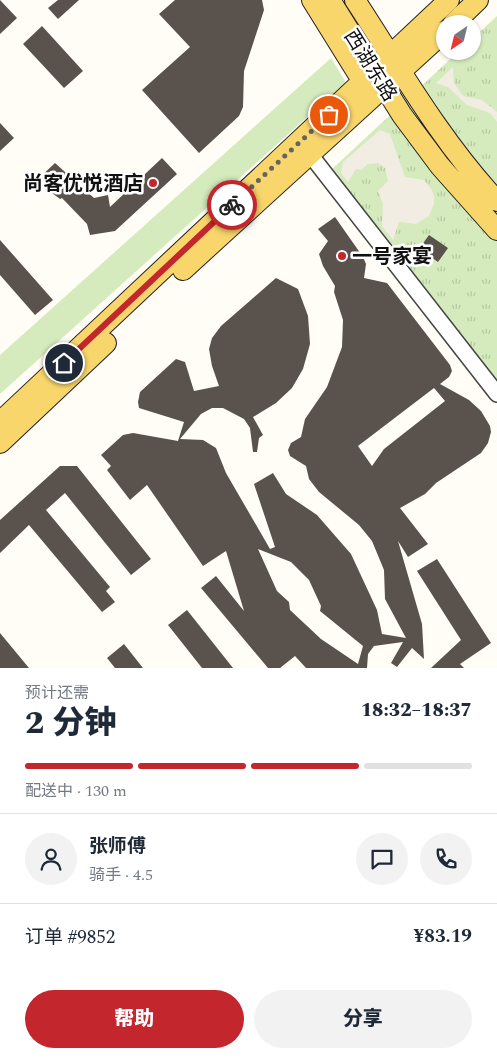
<!DOCTYPE html>
<html lang="zh">
<meta charset="utf-8">
<style>
:root{--surface:#fff;--page:#f2f2f3;--text:#1f2937;--muted:#747a83;--line:#e0e1e3;--accent:#c4262e}
body{margin:0;font-family:Spectral,"Noto Sans SC",serif;background:var(--page);color:var(--text);height:100vh;display:flex;flex-direction:column;font-size:19px;white-space:nowrap}
*{box-sizing:border-box;margin:0}
p{font-size:16px;color:var(--muted)}
.icon{flex:none;width:28px;height:28px;fill:none;stroke:currentColor;stroke-width:2;stroke-linecap:round;stroke-linejoin:round}
.map{position:relative;height:668px;overflow:hidden}
.side{display:flex;flex-direction:column;background:var(--surface);flex:1}
.side>*{flex:none}
.needle{width:32px;rotate:215deg}
.tools{position:absolute;left:436px;top:15px;display:grid;gap:10px}
.tools a{display:grid;place-items:center;width:45px;height:45px;border-radius:50%;background:var(--surface);box-shadow:0 1px 4px #0004;font-size:25px}
.pin{position:absolute;display:grid;place-items:center;width:42px;height:42px;color:#fff;margin:-21px;border:2px solid #fff;border-radius:50%;box-shadow:0 1px 5px #0007}
.courier{position:absolute;display:grid;place-items:center;width:50px;height:50px;margin:-25px;border:4px solid #c4262e;border-radius:50%;background:#fff;color:#222;box-shadow:0 1px 6px #0007}
.headline em{font-style:normal;font-weight:800}
.headline div{display:flex;flex-direction:column-reverse}
.headline{display:flex;align-items:center;justify-content:space-between;height:85px;padding:0 25px}
h1{font-size:32px;font-weight:800;line-height:38px}
.bar{display:grid;grid-template-columns:repeat(4,1fr);gap:8px 5px;align-content:center;height:60px;padding:0 25px}
.bar i{height:6px;border-radius:4px;background:var(--line)}
.bar .current{background:var(--accent)}
.bar p{grid-column:span 4}
.line{display:flex;align-items:center;gap:12px;padding:0 25px;border-top:1px solid var(--line)}
.line div{flex:1}
.round{display:grid;place-items:center;flex:none;width:52px;height:52px;border-radius:26px;background:var(--page)}
.primary-button{display:flex;gap:10px;margin-top:auto;padding:10px 25px}
.primary-button a{flex:1;height:58px;border-radius:30px;background:var(--accent);color:#fff;font-size:20px;font-weight:800;line-height:58px;text-align:center}
.primary-button a+a{background:var(--page);color:var(--text)}
.map>svg:first-child{display:block}
</style>
<div class="map">
<svg width="497" height="668" viewBox="0 0 497 668">
<defs>
<pattern id="park-tufts" width="24" height="20" patternUnits="userSpaceOnUse" patternTransform="scale(1.25)"><rect width="24" height="20" fill="#d5ebbd"/><path d="M3 7l-1-3M5 7V3M7 7l1-3M15 17l-1-3M17 17v-4M19 17l1-3" fill="none" stroke="#b6c8a1"/></pattern>
</defs>
<rect width="100%" height="100%" fill="#fffdf5"/>
<path fill="#d5ebbd" d="M331 58 345 81 344 84 0 394V355Z"/>
<path fill="url(#park-tufts)" d="M497 16V384L331 170 459 51H472L473 38Z"/>
<path fill="#f1ede2" d="M453 67 454 83 463 96 482 100 497 112V122L490 113 467 105 448 87 436 83Z
M380 130 390 134 405 177 424 180 432 190 434 197V204L429 216 416 224 399 222 393 240 382 226 383 204 378 191 388 181 385 168 378 163 368 164 361 170 356 169 348 182 341 173 343 162Z"/>
<path fill="#5a524d" fill-rule="evenodd" d="M0 0 17 18 0 34Z
M58 0H79L58 19 48 8Z
M175 0H262L264 10 244 71 243 107 239 116 199 153 142 90 190 47 159 14Z
M42 26 83 71 64 88 23 44Z
M0 123 14 138 0 151Z
M162 158 177 174 115 231 90 235 87 224 62 198 60 199 52 193 38 179 55 163 94 198 108 195 110 207Z
M335 217 363 257 366 264 364 278 387 283 450 365 452 371 449 377 440 384 469 400 481 411 490 426 491 432 488 443 481 453 436 483 425 494 400 508 428 544 408 557 398 541 422 624 424 659 412 648 397 667 391 663 403 642 374 646 368 654 367 668H306L295 656 280 668H268L201 588 216 576 244 611 226 551 203 566 147 485 130 500 107 470 111 466 101 455 123 435 133 433 178 441 184 422 139 408 138 402 140 392 176 359 185 362 194 391 219 386 212 366 209 349 212 338 221 326 276 278 298 289 308 316 310 344 303 369 292 388 276 403 253 417 263 435 259 438 257 452H253L250 428 244 419 223 408H212L201 414 180 439 203 440 216 448 226 473 270 549 275 547 254 484 273 473 286 494 317 515 351 554 377 610 382 634 406 638 385 599 384 570 372 541 359 525 319 492 309 479 306 466 290 456 288 450 291 443 301 437 305 419 327 387 342 347 343 320 334 292 335 286 323 266 319 254 328 241 318 229ZM434 388 445 401 384 449 372 466 358 446ZM258 549 291 562 309 580 321 606 320 611 363 646 358 664 321 639 290 610 289 602 277 591Z
M429 235 448 248 438 262 419 249Z
M0 240 53 300 35 315 0 275Z
M60 466H77L151 559 131 575 65 493 46 510 110 587 106 591 115 602 102 612 29 525 0 553V520Z
M437 559 491 643 460 664 464 668H431L461 640 417 571Z
M187 610 233 668H202L168 625Z
M0 633 29 668H0Z
M124 644 143 668H115L107 658Z"/>
<g fill="none" stroke-linecap="round" stroke-linejoin="round">
<defs>
<path id="minor" d="M309 153 497 394"/>
<path id="major" d="M312 0 363 82
M330 0 402 115 440 166 497 230
M355 0C400 69 441 141 497 201
M453 24 478 0
M183 270 445 31
M0 422 449 0
M0 443 106 343"/>
</defs>
<use href="#minor" stroke="#444" stroke-width="18"/>
<use href="#major" stroke="#222" stroke-width="22"/>
<use href="#minor" stroke="#fff" stroke-width="15"/>
<use href="#major" stroke="#f9d66b" stroke-width="20"/>
</g>
<g fill="none" stroke-linecap="round" stroke-linejoin="round">
<path stroke="#646461" stroke-width="5" stroke-dasharray="0 9" d="M232 205 329 115"/>
<path stroke="#c4262e" stroke-width="6" d="M64 363 232 205"/>
</g>
<g fill="#c4262e" stroke="#fff" stroke-width="2">
<circle cx="153" cy="183" r="5"/>
<circle cx="342" cy="256" r="5"/>
</g>
<g text-anchor="middle" stroke-width="5" stroke-linejoin="round" paint-order="stroke">
<g font-size="20" fill="#111" stroke="#fff">
<text transform="translate(371 65) rotate(58)" y="7">西湖东路</text>
</g>
<g font-size="20" font-weight="bold" fill="#111" stroke="#fff" text-anchor="end">
<text x="143" y="190">尚客优悦酒店</text>
<text x="352" y="263" text-anchor="start">一号家宴</text>
</g>
</g>
</svg>
<div class="tools">
<a><svg class="needle" viewBox="-14 -14 28 28"><path d="M0-13l5 13h-10z" fill="#e53935"/><path d="M0 13l5-13h-10z" fill="#747a83"/></svg></a>
</div>
<div class="pin" style="left:329px;top:115px;background:#ea580c"><svg class="icon" aria-label="bag" viewBox="0 0 24 24"><path d="M5 8h14l-1 12H6zM9 8a3 3 0 0 1 6 0"/></svg></div>
<div class="pin" style="left:64px;top:363px;background:#1f2937"><svg class="icon" aria-label="home" viewBox="0 0 24 24"><path d="M3 11l9-7 9 7M6 9v11h12V9"/></svg></div>
<div class="courier" style="left:232px;top:205px"><svg class="icon" aria-label="bike" viewBox="0 0 24 24"><circle cx="6" cy="16" r="4"/><circle cx="18" cy="16" r="4"/><path d="M6 16l4-8h5l3 8M10 8l3 8H6M13 5h3"/></svg></div>
</div>
<section class="side">
<div class="headline"><div><h1>2 分钟</h1><p>预计还需</p></div><em>18:32–18:37</em></div>
<div class="bar"><i class="current"></i><i class="current"></i><i class="current"></i><i></i><p>配送中 · 130 m</p></div>
<div class="line" style="height:90px"><a class="round"><svg class="icon" aria-label="person" viewBox="0 0 24 24"><circle cx="12" cy="8" r="4"/><path d="M4 21q1-7 8-7t8 7"/></svg></a><div><b>张师傅</b><p>骑手 · 4.5</p></div><a class="round"><svg class="icon" aria-label="chat" viewBox="0 0 24 24"><path d="M4 5h16v11H9l-5 4z"/></svg></a><a class="round"><svg class="icon" aria-label="phone" viewBox="0 0 24 24"><path d="M5 4h4l2 5-3 2q2 4 5 5l2-3 5 2v4C11 20 4 13 5 4z"/></svg></a></div>
<div class="line" style="height:65px"><div>订单 #9852</div><b>¥83.19</b></div>
<div class="primary-button"><a>帮助</a><a>分享</a></div>
</section>
